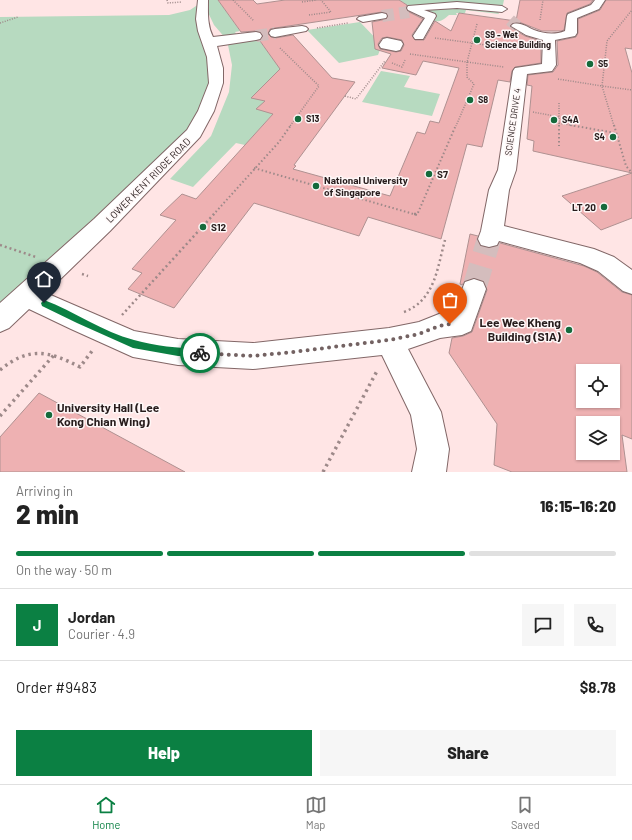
<!DOCTYPE html>
<meta charset="utf-8">
<style>
:root{--surface:#fff;--page:#f6f6f6;--text:#222;--muted:#767676;--line:#e0e0e0;--accent:#0b8043}
body{margin:0;font-family:Barlow,sans-serif;background:var(--page);color:var(--text);height:100vh;display:flex;flex-direction:column;font-size:15px;white-space:nowrap}
*{box-sizing:border-box;margin:0}
p{font-size:13px;color:var(--muted)}
.icon{flex:none;width:22px;height:22px;fill:none;stroke:currentColor;stroke-width:2;stroke-linecap:round;stroke-linejoin:round}
.map{position:relative;height:472px;overflow:hidden}
.side{display:flex;flex-direction:column;background:var(--surface);flex:1}
.side>*{flex:none}
.buttons{position:absolute;left:576px;top:364px;display:grid;gap:8px}
.buttons a{display:grid;place-items:center;width:44px;height:44px;border-radius:0px;background:var(--surface);box-shadow:0 1px 3px #0004;font-size:20px}
.pin{position:absolute;display:grid;place-items:center;width:34px;height:34px;color:#fff;margin:-41px -17px;border-radius:50% 50% 50% 0;rotate:-45deg;box-shadow:0 0 4px #0007}
.pin .icon{rotate:45deg}
.courier{position:absolute;display:grid;place-items:center;width:40px;height:40px;margin:-20px;border:3px solid #0b8043;border-radius:50%;background:#fff;color:#222;box-shadow:0 1px 5px #0007}
.summary em{font-style:normal;font-weight:800}
.summary div{display:flex;flex-direction:column-reverse}
.summary{display:flex;align-items:center;justify-content:space-between;height:68px;padding:0 16px}
h1{font-size:26px;font-weight:800;line-height:30px}
.bar{display:grid;grid-template-columns:repeat(4,1fr);gap:6px 4px;align-content:center;height:48px;padding:0 16px}
.bar i{height:5px;border-radius:3px;background:var(--line)}
.bar .on{background:var(--accent)}
.bar p{grid-column:span 4}
.line{display:flex;align-items:center;gap:10px;padding:0 16px;border-top:1px solid var(--line)}
.line div{flex:1}
.round{display:grid;place-items:center;flex:none;width:42px;height:42px;border-radius:0px;background:var(--page)}
.button{display:flex;gap:8px;margin-top:auto;padding:8px 16px}
.button a{flex:1;height:46px;border-radius:0px;background:var(--accent);color:#fff;font-size:16px;font-weight:800;line-height:46px;text-align:center}
.button a+a{background:var(--page);color:var(--text)}
.menu{display:flex;justify-content:space-around;align-items:center;height:56px;border-top:1px solid var(--line);background:var(--surface);font-size:11px;color:var(--muted)}
.menu a{display:grid;justify-items:center;gap:2px}
.menu .on{color:var(--accent)}
.map>svg:first-child{display:block}
</style>
<div class="map">
<svg width="632" height="472" viewBox="0 0 632 472">
<rect width="100%" height="100%" fill="#ffe5e5"/>
<path fill="#b7dac0" d="M205 0H218L240 31 235 32 237 35 256 36 293 86H298L245 145 236 143 193 187 170 179 211 136 229 92 232 65 227 40 214 25 204 4 213 92 194 133 0 321V17L169 15 190 10Z
M399 0H504L502 9 498 12 499 14 466 10 465 13H456L457 15H449C440 23 440 21 428 21L421 13Z
M360 22 382 45 378 55 339 63 307 30Z
M381 71 410 76 404 87 440 94 432 116 362 102Z"/>
<path fill="#eeb1b2" stroke="#af9191" fill-rule="evenodd" d="M218 0H253L257 4 285 0H399L407 5 406 7 407 11 423 19 412 35 415 40H424L435 21 451 31 459 13 516 21 520 0H593L590 4 567 13 564 30 561 31H542L519 22 513 23 510 25V27L525 36 541 41V63L515 67 512 71 510 82 498 80 482 147 467 144 441 239 368 217 359 236 254 203 174 308 128 289 142 273 132 269 176 220 160 215 182 194 196 199 273 114 256 109 265 101 251 98 280 69 260 41 263 37 261 32 256 31 241 32ZM382 12 387 13V19L372 22 375 49 391 54 382 68 416 75 423 61 459 68 439 123 430 121 425 134 417 132 390 196 293 169 296 166 294 165 355 82 332 78 293 35 275 38 271 37 268 34 270 29 275 28ZM387 37 402 40 404 45 401 51 396 52 380 49 378 44 382 38Z
M606 0H632V49L625 48 632 73V218L601 230 562 196 632 173 533 151 534 141 527 139 532 86 527 85 528 75 553 72 558 65 557 41 576 37 578 33V19L600 10Z
M470 234 478 236 477 240 481 246 489 248 497 246 500 243 584 266 597 272 622 292 632 295V439L622 435 627 472H512L494 465 497 424 449 353 452 338 463 336 472 332 487 290 484 281 474 278 465 281 462 285 460 284ZM583 371H613V401H583ZM583 423H613V453H583Z
M39 393 185 472H0V437Z"/>
<g fill="none" stroke-linecap="round" stroke-linejoin="round">
<path stroke="#d4bdbd" stroke-width="12" stroke-dasharray="12 5.5" stroke-linecap="butt" d="M382 16 409 12
M510 20 517 26
M256 36 275 33"/>
<path stroke="#d4bdbd" stroke-width="24" stroke-dasharray="24 12" stroke-linecap="butt" d="M474 289 489 239"/>
<defs>
<path id="minor" d="M198 0H208C208 13 207 25 213 37L256 32 260 33 262 36 260 39 256 40 217 46 223 68V83L214 111 200 137 110 231 46 293 134 331 178 339 253 343 389 328 419 322 439 314 453 312 465 282 474 279 483 282 486 289 471 331 462 335 440 338 408 349 441 412 449 449 446 472H412L417 449 411 415 382 355 253 369 178 365 133 357 71 329 29 309 9 328 0 332V303L94 219 187 130 198 111 209 83 207 57 198 31 196 19Z
M595 0H605L599 9 577 18V33L575 36 555 40 556 65 552 71 527 74 516 170 509 190 504 226 594 249 614 257 632 270V294L623 291 598 271 580 263 499 241 497 245 489 247 481 245 478 239 481 231 489 190 498 170 513 71 515 68 542 64 543 40 526 35 511 26 513 24C521 22 527 27 534 30 544 34 555 35 565 31L567 16 568 14 591 5Z
M457 2 502 6 507 9 502 12 457 8 424 10 435 14 436 16 423 39H415L413 36 425 18 408 10 407 8 408 6Z
M382 13 386 14 387 16 386 18 363 22 357 19 359 17Z
M302 26 306 27 308 29 306 31 275 37 271 36 269 33 271 30 275 29Z
M387 38 401 41 403 44 400 50 396 51 381 48 379 45 383 39Z"/>
</defs>
<use href="#minor" stroke="#826767" stroke-width="2"/>
<path stroke="#9d8989" stroke-width="1.5" stroke-dasharray="1 1.5" stroke-linecap="butt" d="M167 0 168 3 182 2
M233 0 254 21
M302 2 317 0
M309 15 331 12 321 0
M540 20 543 0
M0 23 18 17
M477 24 472 43 513 49
M317 28 348 23
M435 38 472 43 467 62 504 67
M280 48 319 86 290 126
M410 54 467 62V77L474 84 456 126
M392 63 402 67 405 60
M558 79 602 86 607 41 632 10
M345 96 356 99 385 61
M559 103V126
M533 112 559 117
M559 123 575 126
M614 126 602 86 632 90"/>
<path stroke="#9d8989" stroke-width="2" stroke-dasharray="1.5 2.5" stroke-linecap="butt" d="M559 125V146
M570 125 615 133
M614 125 626 166 632 173
M254 168 417 215 456 125
M213 215 279 142 291 125"/>
<path stroke="#9d8989" stroke-width="2.5" stroke-dasharray="2 3" stroke-linecap="butt" d="M414 214H417
M0 245 36 257
M82 274 88 276
M404 312C435 300 437 269 445 240
M122 315 214 214"/>
<path stroke="#9d8989" stroke-width="3.5" stroke-dasharray="2.5 4" stroke-linecap="butt" d="M0 370C29 346 49 351 80 367L92 351
M0 416 54 355
M323 472 377 371"/>
<use href="#minor" fill="#fff" fill-rule="evenodd"/>
</g>
<path fill="#0b8043" d="M44 300C74 311 103 332 134 340 155 346 178 348 200 349L204 353 200 357 178 356 133 348 77 323 42 306 41 303Z"/>
<g fill="none" stroke-linecap="round" stroke-linejoin="round">
<path stroke="#736262" stroke-width="4" stroke-dasharray="0 7.2" d="M200 353 253 356 293 352 389 340 419 334 439 326 450 324"/>
</g>
<g fill="#156a3c" stroke="#fef7f7" stroke-width="1.5">
<circle cx="477" cy="40" r="4"/>
<circle cx="590" cy="64" r="4"/>
<circle cx="470" cy="100" r="4"/>
<circle cx="298" cy="119" r="4"/>
<circle cx="554" cy="120" r="4"/>
<circle cx="613" cy="137" r="4"/>
<circle cx="429" cy="174" r="4"/>
<circle cx="316" cy="186" r="4"/>
<circle cx="604" cy="207" r="4"/>
<circle cx="203" cy="227" r="4"/>
<circle cx="569" cy="330" r="4"/>
<circle cx="49" cy="415" r="4"/>
</g>
<g text-anchor="middle" stroke-width="3" stroke-linejoin="round" paint-order="stroke">
<g font-size="9" font-weight="bold" fill="#271c1c" stroke="#fef7f7" text-anchor="start">
<text x="485" y="38">S9 - Wet<tspan x="485" dy="10">Science Building</tspan></text>
<text x="598" y="67">S5</text>
<text x="478" y="103">S8</text>
<text x="306" y="122">S13</text>
<text x="562" y="123">S4A</text>
<text x="605" y="140" text-anchor="end">S4</text>
</g>
<g font-size="9" fill="#271c1c" stroke="#fef7f7">
<text transform="translate(513 122) rotate(-82)" y="3">SCIENCE DRIVE 4</text>
</g>
<g font-size="10" font-weight="bold" fill="#271c1c" stroke="#fef7f7" text-anchor="start">
<text x="437" y="178">S7</text>
<text x="324" y="184">National University<tspan x="324" dy="12">of Singapore</tspan></text>
<text x="596" y="211" text-anchor="end">LT 20</text>
<text x="211" y="231">S12</text>
</g>
<g font-size="10" fill="#271c1c" stroke="#fef7f7">
<text transform="translate(148 180) rotate(-45)" y="4">LOWER KENT RIDGE ROAD</text>
</g>
<g font-size="12" font-weight="bold" fill="#271c1c" stroke="#fef7f7" text-anchor="end">
<text x="561" y="327">Lee Wee Kheng<tspan x="561" dy="14">Building (S1A)</tspan></text>
<text x="57" y="412" text-anchor="start">University Hall (Lee<tspan x="57" dy="14">Kong Chian Wing)</tspan></text>
</g>
</g>
</svg>
<div class="buttons">
<a><svg class="icon" aria-label="locate" viewBox="0 0 24 24"><circle cx="12" cy="12" r="6"/><path d="M12 2v4M12 18v4M2 12h4M18 12h4"/></svg></a>
<a><svg class="icon" aria-label="layers" viewBox="0 0 24 24"><path d="M12 4l9 5-9 5-9-5zM3 14l9 5 9-5"/></svg></a>
</div>
<div class="pin" style="left:450px;top:324px;background:#ea580c"><svg class="icon" aria-label="bag" viewBox="0 0 24 24"><path d="M5 8h14l-1 12H6zM9 8a3 3 0 0 1 6 0"/></svg></div>
<div class="pin" style="left:44px;top:303px;background:#1f2937"><svg class="icon" aria-label="home" viewBox="0 0 24 24"><path d="M3 11l9-7 9 7M6 9v11h12V9"/></svg></div>
<div class="courier" style="left:200px;top:353px"><svg class="icon" aria-label="bike" viewBox="0 0 24 24"><circle cx="6" cy="16" r="4"/><circle cx="18" cy="16" r="4"/><path d="M6 16l4-8h5l3 8M10 8l3 8H6M13 5h3"/></svg></div>
</div>
<section class="side">
<div class="summary"><div><h1>2 min</h1><p>Arriving in</p></div><em>16:15–16:20</em></div>
<div class="bar"><i class="on"></i><i class="on"></i><i class="on"></i><i></i><p>On the way · 50 m</p></div>
<div class="line" style="height:72px"><b class="round" style="background:var(--accent);color:#fff">J</b><div><b>Jordan</b><p>Courier · 4.9</p></div><a class="round"><svg class="icon" aria-label="chat" viewBox="0 0 24 24"><path d="M4 5h16v11H9l-5 4z"/></svg></a><a class="round"><svg class="icon" aria-label="phone" viewBox="0 0 24 24"><path d="M5 4h4l2 5-3 2q2 4 5 5l2-3 5 2v4C11 20 4 13 5 4z"/></svg></a></div>
<div class="line" style="height:52px"><div>Order #9483</div><b>$8.78</b></div>
<div class="button"><a>Help</a><a>Share</a></div>
</section>
<nav class="menu">
<a class="on"><svg class="icon" aria-label="home" viewBox="0 0 24 24"><path d="M3 11l9-7 9 7M6 9v11h12V9"/></svg>Home</a>
<a><svg class="icon" aria-label="map" viewBox="0 0 24 24"><path d="M3 6l6-2 6 2 6-2v14l-6 2-6-2-6 2zM9 4v14M15 6v14"/></svg>Map</a>
<a><svg class="icon" aria-label="saved" viewBox="0 0 24 24"><path d="M7 4h10v16l-5-4-5 4z"/></svg>Saved</a>
</nav>
